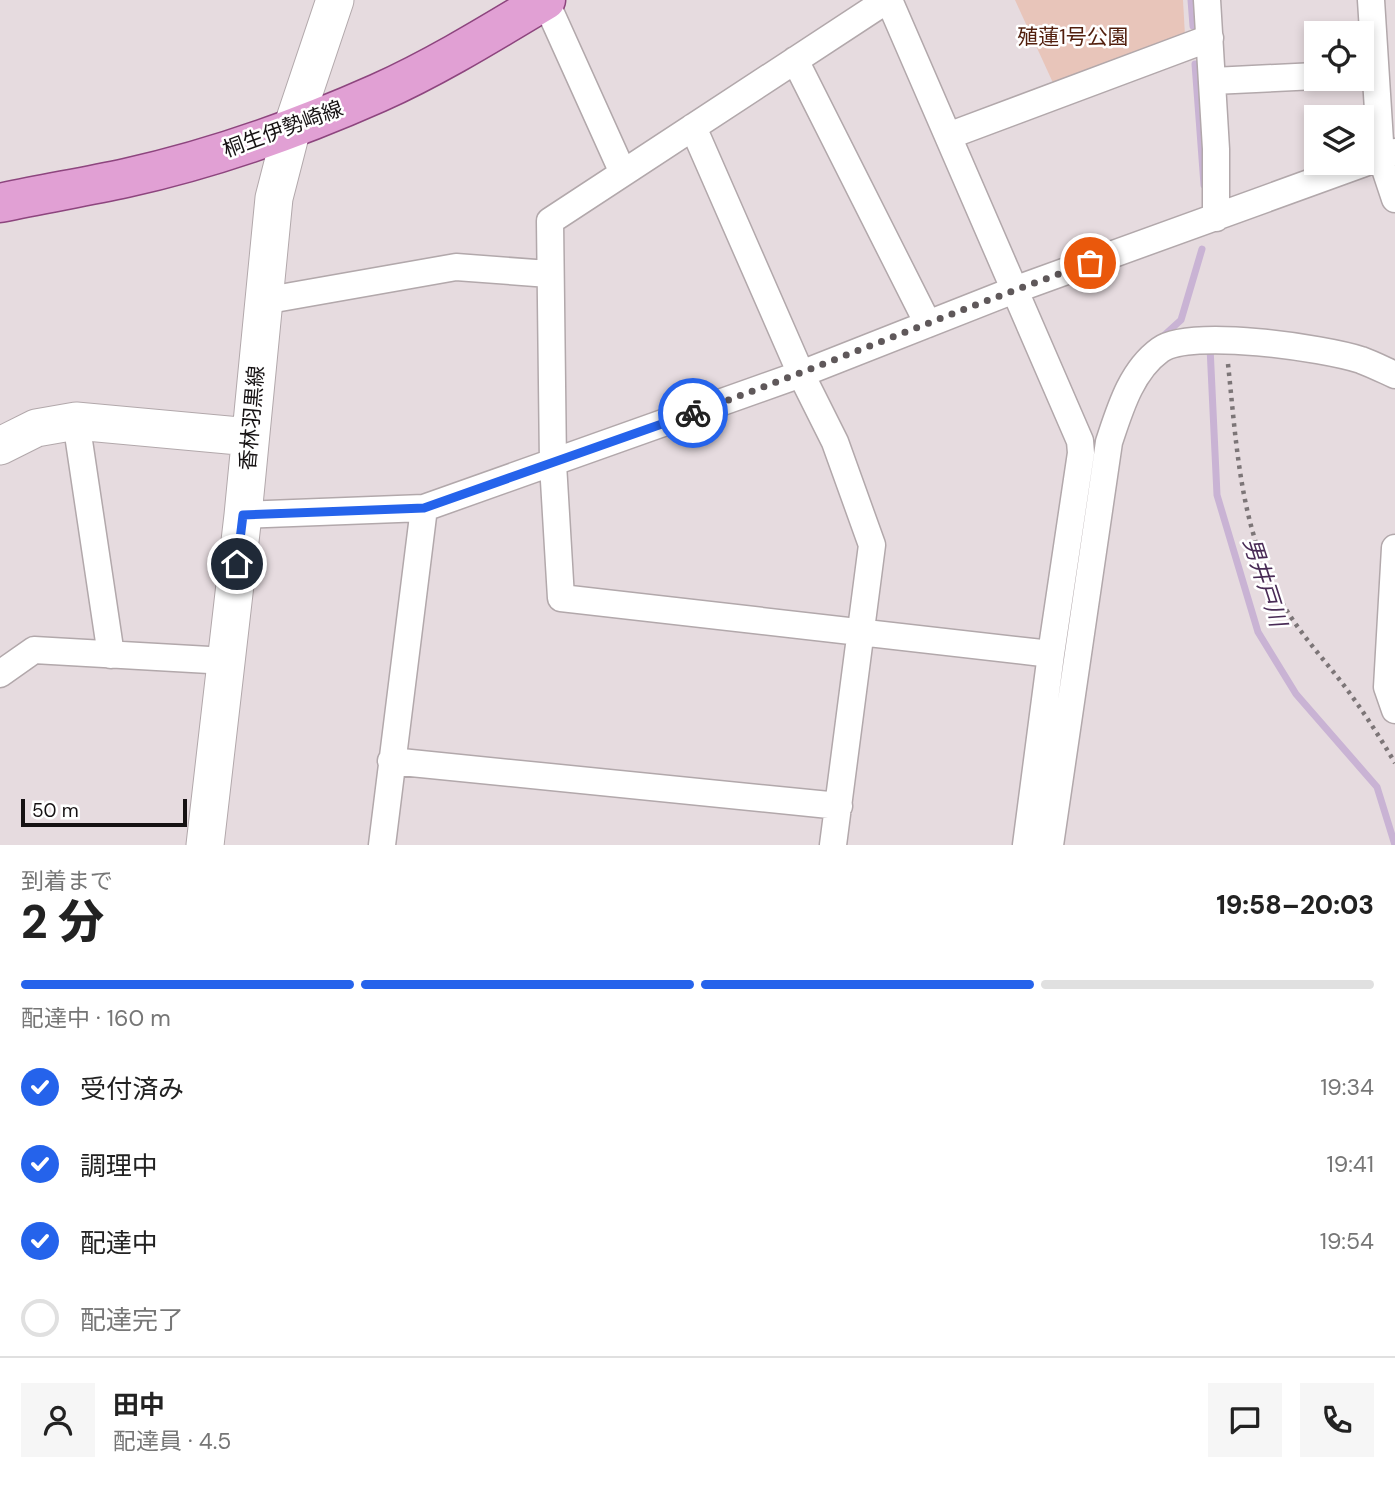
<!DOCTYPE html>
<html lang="ja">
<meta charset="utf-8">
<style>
:root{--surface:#fff;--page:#f6f6f6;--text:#222;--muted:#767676;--line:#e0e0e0;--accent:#2563eb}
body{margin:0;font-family:"DM Sans","Noto Sans JP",sans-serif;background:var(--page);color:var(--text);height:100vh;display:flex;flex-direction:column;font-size:26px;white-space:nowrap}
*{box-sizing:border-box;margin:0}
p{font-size:23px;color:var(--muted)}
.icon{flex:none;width:38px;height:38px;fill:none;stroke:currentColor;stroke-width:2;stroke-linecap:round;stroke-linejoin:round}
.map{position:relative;height:845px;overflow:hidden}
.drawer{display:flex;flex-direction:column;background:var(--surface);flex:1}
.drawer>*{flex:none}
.buttons{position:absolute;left:1304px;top:21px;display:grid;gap:14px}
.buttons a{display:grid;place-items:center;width:70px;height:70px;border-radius:0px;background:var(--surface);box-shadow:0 4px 10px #0003;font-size:35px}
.scale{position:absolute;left:21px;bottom:18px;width:166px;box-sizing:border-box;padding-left:7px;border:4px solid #161213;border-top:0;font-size:19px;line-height:24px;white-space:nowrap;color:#161213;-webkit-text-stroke:5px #fff;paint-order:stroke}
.pin{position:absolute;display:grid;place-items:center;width:60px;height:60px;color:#fff;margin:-30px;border:4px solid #fff;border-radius:50%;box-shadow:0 2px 7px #0007}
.courier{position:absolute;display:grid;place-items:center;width:70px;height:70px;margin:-35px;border:5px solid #2563eb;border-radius:50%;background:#fff;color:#222;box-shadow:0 2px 9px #0007}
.headline em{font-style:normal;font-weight:800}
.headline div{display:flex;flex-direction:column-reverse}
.headline{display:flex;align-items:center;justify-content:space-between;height:119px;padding:0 21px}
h1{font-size:46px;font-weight:800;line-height:52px}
.bar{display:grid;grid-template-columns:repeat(4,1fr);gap:10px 7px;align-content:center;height:84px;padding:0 21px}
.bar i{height:9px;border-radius:5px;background:var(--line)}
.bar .active{background:var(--accent)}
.bar p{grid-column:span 4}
.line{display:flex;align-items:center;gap:18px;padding:0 21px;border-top:2px solid var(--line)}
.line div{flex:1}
.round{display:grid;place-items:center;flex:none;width:74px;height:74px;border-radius:0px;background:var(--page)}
ol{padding:0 21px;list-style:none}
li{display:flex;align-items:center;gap:21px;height:77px}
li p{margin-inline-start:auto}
li .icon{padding:7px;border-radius:50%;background:var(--accent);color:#fff;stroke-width:4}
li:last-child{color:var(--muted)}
li i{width:38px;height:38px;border:4px solid var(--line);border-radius:50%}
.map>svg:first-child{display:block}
</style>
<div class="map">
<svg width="1395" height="845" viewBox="0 0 1395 845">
<rect width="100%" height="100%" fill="#e6dbdf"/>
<path fill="#e8c5ba" d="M1015 0H1183L1185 36 1054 85Z"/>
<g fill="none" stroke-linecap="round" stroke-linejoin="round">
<path stroke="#c9b3d4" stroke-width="7" d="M1191 0 1193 26
M1195 64 1204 185
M1160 339 1181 320 1202 249
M1210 347 1217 495 1258 632 1296 694 1377 787 1395 845"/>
<defs>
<path id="street" d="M545 0 623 173
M887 0 550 221 553 464 561 598 1051 654
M889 0 1080 441 1081 453 1051 654 1026 845
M1207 0 1216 149V218
M1371 0 1381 157 1395 199
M795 60 928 324
M1213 81 1316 76
M693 127 801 374 835 442 872 545 833 845
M948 136 1210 38
M263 301 456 267 549 274
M76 421 111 655
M243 515 424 508 801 374 1014 290 1395 152
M1395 548 1387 687 1395 710
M0 674 34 650 227 661
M391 761 839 806
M382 845 424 508
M1050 845 1109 442C1120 409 1131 371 1160 350 1190 328 1324 348 1361 360 1372 364 1384 370 1395 375"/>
<path id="secondary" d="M0 446 36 428 76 421 250 437
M205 845 243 515 274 198 292 128 335 0"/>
<path id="primary" d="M0 203C42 194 84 187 126 178 212 159 297 129 378 93 436 67 491 33 546 0"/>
</defs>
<use href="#street" stroke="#b2a8ab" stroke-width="29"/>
<use href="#secondary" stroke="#b2a8ab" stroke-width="39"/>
<use href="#primary" stroke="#8d457e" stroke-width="41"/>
<path stroke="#7c7577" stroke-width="4.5" stroke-dasharray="3.5 5" stroke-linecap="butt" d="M1228 364C1237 448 1240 532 1284 606 1300 633 1320 655 1339 679 1360 706 1378 734 1395 763"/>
<use href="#street" stroke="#fff" stroke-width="26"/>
<use href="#secondary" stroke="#fff" stroke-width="37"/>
<use href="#primary" stroke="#e1a0d4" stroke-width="38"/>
</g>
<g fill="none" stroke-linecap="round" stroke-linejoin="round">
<path stroke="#5f585a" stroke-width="7" stroke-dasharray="0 12.6" d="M693 413C826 365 956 310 1090 263"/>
<path stroke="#2563eb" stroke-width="9" d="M237 564 243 515 424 508 693 413"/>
</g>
<g text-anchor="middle" stroke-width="5" stroke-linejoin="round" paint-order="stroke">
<g font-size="21" fill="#521f0d" stroke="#fff">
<text x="1073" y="44">殖蓮1号公園</text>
</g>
<g font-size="21" fill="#161213" stroke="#fff">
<text transform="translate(283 129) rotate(-20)" y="7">桐生伊勢崎線</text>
<text transform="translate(252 418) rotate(-85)" y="7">香林羽黒線</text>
</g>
<g font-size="23" font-style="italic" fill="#492b56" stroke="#fff">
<text transform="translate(1265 582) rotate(72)" y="8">男井戸川</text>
</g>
</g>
</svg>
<div class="buttons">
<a><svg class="icon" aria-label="locate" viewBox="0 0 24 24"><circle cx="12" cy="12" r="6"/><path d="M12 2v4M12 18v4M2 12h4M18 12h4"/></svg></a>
<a><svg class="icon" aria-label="layers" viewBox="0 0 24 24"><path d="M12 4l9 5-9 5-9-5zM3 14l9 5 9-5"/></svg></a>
</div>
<div class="scale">50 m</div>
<div class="pin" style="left:1090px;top:263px;background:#ea580c"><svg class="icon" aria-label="bag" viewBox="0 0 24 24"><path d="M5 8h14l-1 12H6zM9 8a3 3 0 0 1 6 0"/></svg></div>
<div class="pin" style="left:237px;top:564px;background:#1f2937"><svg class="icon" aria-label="home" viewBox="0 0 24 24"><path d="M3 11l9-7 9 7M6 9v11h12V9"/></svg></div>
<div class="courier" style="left:693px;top:413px"><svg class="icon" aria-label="bike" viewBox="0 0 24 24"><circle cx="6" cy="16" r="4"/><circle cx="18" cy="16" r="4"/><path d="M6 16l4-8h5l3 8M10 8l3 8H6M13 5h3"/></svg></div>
</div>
<section class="drawer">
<div class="headline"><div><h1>2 分</h1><p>到着まで</p></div><em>19:58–20:03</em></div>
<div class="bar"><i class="active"></i><i class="active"></i><i class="active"></i><i></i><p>配達中 · 160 m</p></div>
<ol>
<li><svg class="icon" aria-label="check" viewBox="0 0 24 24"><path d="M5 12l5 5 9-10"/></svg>受付済み<p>19:34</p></li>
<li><svg class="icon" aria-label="check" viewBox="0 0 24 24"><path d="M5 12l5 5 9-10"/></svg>調理中<p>19:41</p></li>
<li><svg class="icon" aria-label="check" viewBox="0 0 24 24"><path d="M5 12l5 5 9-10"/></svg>配達中<p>19:54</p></li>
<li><i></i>配達完了</li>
</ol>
<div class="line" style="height:126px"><a class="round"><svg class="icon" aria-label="person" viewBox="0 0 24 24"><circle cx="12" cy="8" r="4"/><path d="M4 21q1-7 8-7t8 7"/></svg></a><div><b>田中</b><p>配達員 · 4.5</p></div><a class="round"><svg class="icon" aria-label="chat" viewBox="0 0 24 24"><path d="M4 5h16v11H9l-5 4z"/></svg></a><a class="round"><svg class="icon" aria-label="phone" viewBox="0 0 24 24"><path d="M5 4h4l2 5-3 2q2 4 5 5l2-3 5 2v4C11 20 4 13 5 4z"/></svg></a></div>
</section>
